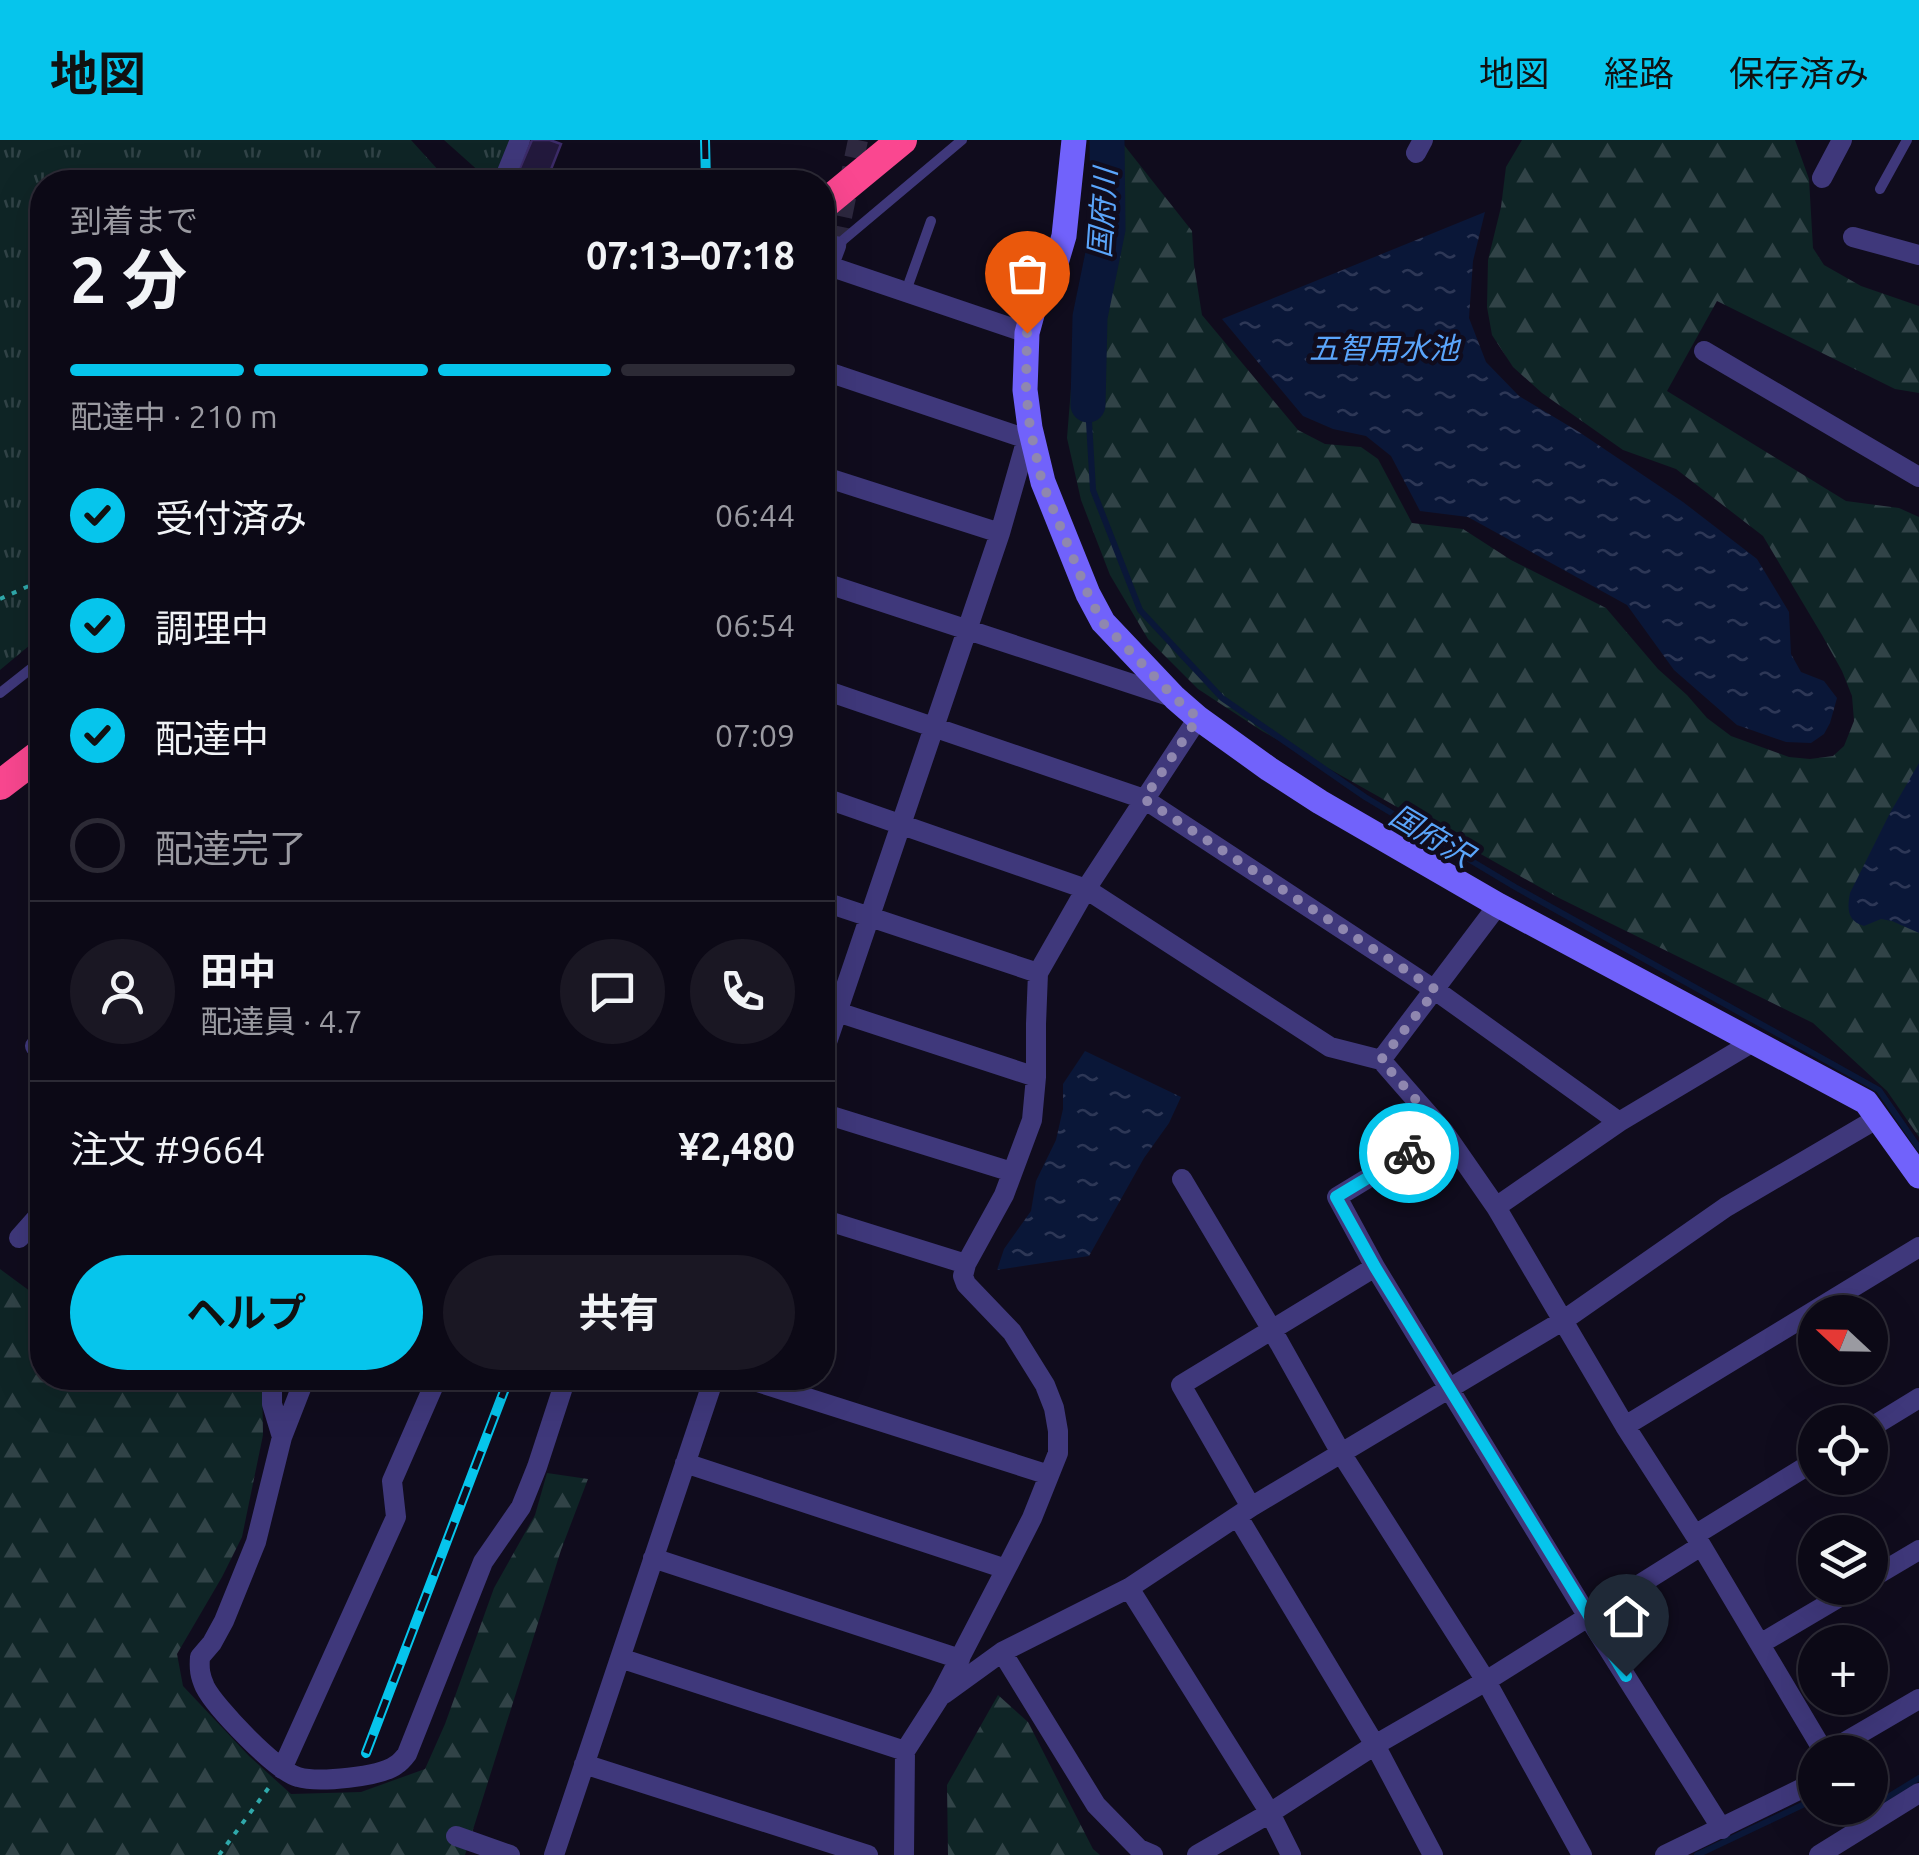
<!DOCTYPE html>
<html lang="ja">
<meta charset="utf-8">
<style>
:root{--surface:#0c0916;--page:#1a1723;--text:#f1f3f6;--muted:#9a9aa1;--line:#2c2a35;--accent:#06c5ec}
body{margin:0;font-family:Ubuntu,"Noto Sans JP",sans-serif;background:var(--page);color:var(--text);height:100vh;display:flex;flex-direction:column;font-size:38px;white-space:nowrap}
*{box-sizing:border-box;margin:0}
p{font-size:32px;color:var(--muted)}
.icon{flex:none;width:55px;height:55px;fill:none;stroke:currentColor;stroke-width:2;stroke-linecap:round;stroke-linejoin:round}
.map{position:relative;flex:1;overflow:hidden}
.drawer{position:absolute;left:30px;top:30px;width:805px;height:1220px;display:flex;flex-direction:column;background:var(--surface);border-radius:40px;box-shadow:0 10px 40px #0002,0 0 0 2px var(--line)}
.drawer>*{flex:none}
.needle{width:65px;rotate:292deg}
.tools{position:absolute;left:1798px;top:1155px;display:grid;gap:20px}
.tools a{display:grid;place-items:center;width:90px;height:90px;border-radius:50%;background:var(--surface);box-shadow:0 10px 40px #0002,0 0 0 2px var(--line);font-size:50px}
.pin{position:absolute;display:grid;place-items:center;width:85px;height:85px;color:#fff;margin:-102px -42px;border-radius:50% 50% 50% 0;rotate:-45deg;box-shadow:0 0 10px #0007}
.pin .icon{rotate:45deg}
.courier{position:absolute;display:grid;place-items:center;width:100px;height:100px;margin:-50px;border:8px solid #06c5ec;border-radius:50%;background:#fff;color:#222;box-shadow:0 2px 12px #0007}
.summary em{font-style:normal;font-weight:700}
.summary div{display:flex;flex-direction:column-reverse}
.summary{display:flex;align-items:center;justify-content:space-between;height:170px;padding:0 40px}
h1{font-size:65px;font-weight:700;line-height:75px}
.bar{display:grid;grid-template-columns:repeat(4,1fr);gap:15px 10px;align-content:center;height:120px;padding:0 40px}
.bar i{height:12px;border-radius:8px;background:var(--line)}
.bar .active{background:var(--accent)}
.bar p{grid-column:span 4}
.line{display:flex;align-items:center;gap:25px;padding:0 40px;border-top:2px solid var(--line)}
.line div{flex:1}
.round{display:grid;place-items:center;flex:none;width:105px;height:105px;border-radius:52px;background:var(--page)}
ol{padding:0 40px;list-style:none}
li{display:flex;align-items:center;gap:30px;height:110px}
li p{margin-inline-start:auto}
li .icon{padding:10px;border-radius:50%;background:var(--accent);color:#111;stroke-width:4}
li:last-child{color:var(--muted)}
li i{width:55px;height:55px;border:5px solid var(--line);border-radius:50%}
.primary-button{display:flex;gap:20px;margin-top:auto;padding:20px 40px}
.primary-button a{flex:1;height:115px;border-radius:60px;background:var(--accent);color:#111;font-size:40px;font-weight:700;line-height:115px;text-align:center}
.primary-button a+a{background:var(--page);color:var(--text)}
header{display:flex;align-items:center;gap:60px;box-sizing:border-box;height:140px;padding:0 50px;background:var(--accent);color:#111}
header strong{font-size:48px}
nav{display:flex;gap:55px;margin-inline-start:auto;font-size:35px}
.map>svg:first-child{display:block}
</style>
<header>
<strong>地図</strong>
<nav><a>地図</a><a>経路</a><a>保存済み</a></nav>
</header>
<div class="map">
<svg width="1919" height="1715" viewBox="0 0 1919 1715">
<defs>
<pattern id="forest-firs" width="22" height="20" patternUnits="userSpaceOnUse" patternTransform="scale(2.5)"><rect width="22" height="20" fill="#0f2526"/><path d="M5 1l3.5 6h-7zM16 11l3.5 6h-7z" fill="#314347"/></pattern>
<pattern id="park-tufts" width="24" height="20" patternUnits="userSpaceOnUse" patternTransform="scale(2.5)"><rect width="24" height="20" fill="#0f2526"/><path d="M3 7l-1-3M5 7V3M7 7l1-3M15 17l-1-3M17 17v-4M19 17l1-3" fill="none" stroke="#314347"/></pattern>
<pattern id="water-ripples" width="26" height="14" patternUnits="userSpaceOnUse" patternTransform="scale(2.5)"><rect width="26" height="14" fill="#0a1738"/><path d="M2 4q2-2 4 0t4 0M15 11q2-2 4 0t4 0" fill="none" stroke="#2d3756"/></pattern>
</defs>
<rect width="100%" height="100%" fill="#100c1d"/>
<path fill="url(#forest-firs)" d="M1522 0H1795L1809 39 1813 108 1824 125 1861 146 1919 166V253L1895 249 1717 161 1667 251 1846 361 1899 368 1919 377V997L1887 951 1813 883 1559 758 1262 591 1198 549 1148 499 1110 435 1081 360 1067 298 1072 236 1090 150 1093 97 1104 29 1114 14 1124 5 1192 91 1194 125 1202 175 1298 290 1325 304 1361 307 1378 319 1412 383 1463 389 1511 420 1606 468 1658 529 1687 555 1707 578 1731 596 1789 617 1810 619 1833 616 1844 606 1854 581 1852 556 1842 531 1822 495 1763 396 1676 329 1623 310 1542 253 1513 227 1492 195 1487 167 1488 120 1501 67 1506 27Z
M0 1129 42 1160V1238H156L167 1245 188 1241 192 1238H262L263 1295 242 1397 222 1437 177 1514 183 1546 249 1616 291 1654 361 1652 425 1629 445 1584 494 1448 535 1375 547 1333 588 1339 561 1410 465 1715H0Z
M998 1555 1028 1582 1093 1709 1100 1715H948L947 1645Z"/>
<path fill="url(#park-tufts)" d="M0 0H411L449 42H42V495L0 530Z
M444 0H512L496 42H491Z"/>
<path fill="url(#water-ripples)" d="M1485 72 1473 121 1469 178 1486 222 1519 256 1579 292 1683 362 1757 419 1789 472 1791 514 1801 532 1824 541 1837 558 1830 583 1824 594 1811 603 1786 602 1737 585 1674 530 1627 465 1468 377 1420 371 1391 316 1366 296 1333 289 1303 276 1222 179Z
M1919 623V793L1892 781 1881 779 1864 786C1847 781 1847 769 1850 753L1890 673Z
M1085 911 1181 957 1169 983 1144 1018 1089 1116 997 1130 1004 1109 1031 1071 1036 1041 1056 1000 1063 969V944Z"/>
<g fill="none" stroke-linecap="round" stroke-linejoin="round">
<path stroke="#0a1738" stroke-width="6" d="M1088 265 1093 350 1140 470 1222 558 1365 657 1515 747 1879 950 1919 1008
M1870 1663 1875 1665 1919 1638
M1697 1715 1815 1659"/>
<path stroke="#0a1738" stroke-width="35" d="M1088 265 1090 177 1108 89 1107 0"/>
</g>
<path fill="#23193d" stroke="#3c2b68" stroke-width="2.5" d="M532 0H550L561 4 546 42H514Z"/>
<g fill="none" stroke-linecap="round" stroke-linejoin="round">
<path stroke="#2d283f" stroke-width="20" stroke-dasharray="20 10" stroke-linecap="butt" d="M836 106 858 0"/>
<path stroke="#30a9ab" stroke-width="4" stroke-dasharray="5 8" stroke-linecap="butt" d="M0 459 42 440
M219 1715 270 1646"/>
<path stroke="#3f387b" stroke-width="10" d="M1880 49 1907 0
M836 106 962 0
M906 151 931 81
M0 553 42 520"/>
<path stroke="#3f387b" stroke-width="20" d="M1416 13 1423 0
M1822 38 1842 0
M503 42 520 0
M1853 97 1919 115
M829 126 1027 193
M822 143 836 106
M1704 211 1919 337
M822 230 1027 299
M822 336 1000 393
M822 442 1172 557
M822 549 1144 659 1435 850 1619 982
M822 657 1086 749 1330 907 1381 920 1444 992 1496 1067 1625 1286 1695 1395 1824 1612
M822 761 1038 833
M822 867 1036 937
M42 899 35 906 42 915
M822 917 1000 393 1030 288
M1381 920 1498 765
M822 973 1012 1032
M1444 992 1337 1057 1375 1127 1587 1475 1722 1689
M1182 1039 1272 1190 1341 1313 1486 1541 1582 1715
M1496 1067 1619 982 1753 902
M822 1079 966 1124
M19 1098 42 1072
M272 1238V1264L282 1297
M305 1238 282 1297 256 1402 224 1481 212 1503 200 1517C199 1529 200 1536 205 1547 215 1567 277 1632 298 1637 318 1643 380 1637 396 1625 401 1622 404 1618 407 1614L483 1422 521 1367 537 1327 566 1238
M745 1238 1049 1335
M1625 1286 1919 1107
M1870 1288 1919 1258
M685 1323 1006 1429
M1251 1367 1181 1245 1375 1127
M1238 1377 1375 1605 1433 1715
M1695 1395 1815 1321
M653 1418 960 1519
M1870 1439 1919 1410
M1129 1448 1270 1673 1291 1715
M1760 1504 1855 1448
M1002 1512 1096 1665 1139 1709 1153 1715
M620 1518 905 1611
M944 1554 1002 1512 1129 1448 1251 1367 1564 1180 1726 1067 1878 978
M1828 1612 1919 1559
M584 1624 868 1715
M282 1629 396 1377 392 1341 437 1238
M1856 1668 1866 1685
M456 1696 510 1715
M554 1715 714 1238
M904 1715 905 1611 939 1558 1006 1429 1032 1378 1058 1313V1291L1054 1268 1045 1245 1012 1192 966 1144 963 1136 966 1124 1004 1055 1032 980 1036 937V884L1038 833 1086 749 1198 578
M1197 1715 1270 1673 1375 1605 1486 1541 1701 1406
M1665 1715 1815 1642
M1819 1715 1919 1653"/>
<path stroke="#7162fb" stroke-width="25" d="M1074 0 1064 96 1056 123 1033 171 1027 193 1025 250 1030 288 1043 342 1088 454 1103 482 1175 558 1198 578 1269 629 1320 662 1498 765 1866 962 1919 1036"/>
<path stroke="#fa4790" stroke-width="30" d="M822 66 902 0
M0 645 42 613"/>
<defs>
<path id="rail" d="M705 0 706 42
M366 1613 509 1238"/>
</defs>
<use href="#rail" stroke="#06c5ec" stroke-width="10"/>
<use href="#rail" stroke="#100c1d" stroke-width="6" stroke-dasharray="19" stroke-linecap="butt"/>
</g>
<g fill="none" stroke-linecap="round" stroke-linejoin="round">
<path stroke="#8f87af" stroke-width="10" stroke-dasharray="0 18" d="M1027 193 1026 250 1030 288 1042 342 1088 454 1102 482 1175 558 1198 578 1144 659 1436 850 1381 920 1444 992 1409 1013"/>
<path stroke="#06c5ec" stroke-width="12" d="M1409 1013 1336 1057 1375 1127 1626 1536"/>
</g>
<g text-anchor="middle" stroke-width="9" stroke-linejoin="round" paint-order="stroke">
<g font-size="30" font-style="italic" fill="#5aa5fb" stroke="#100c1d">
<text transform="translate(1103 73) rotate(-86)" y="10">国府川</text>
<text x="1384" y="219">五智用水池</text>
<text transform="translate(1431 696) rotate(31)" y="10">国府沢</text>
</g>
</g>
</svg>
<div class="tools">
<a><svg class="needle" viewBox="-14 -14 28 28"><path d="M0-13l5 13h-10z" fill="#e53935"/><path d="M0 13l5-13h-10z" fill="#9a9aa1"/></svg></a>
<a><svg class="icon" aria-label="locate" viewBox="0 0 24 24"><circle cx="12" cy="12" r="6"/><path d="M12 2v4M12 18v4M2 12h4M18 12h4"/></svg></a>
<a><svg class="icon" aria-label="layers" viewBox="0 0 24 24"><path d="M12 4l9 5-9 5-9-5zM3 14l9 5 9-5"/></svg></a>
<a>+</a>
<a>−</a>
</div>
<div class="pin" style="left:1027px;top:193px;background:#ea580c"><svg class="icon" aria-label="bag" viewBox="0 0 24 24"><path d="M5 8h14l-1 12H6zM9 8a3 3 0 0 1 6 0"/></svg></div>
<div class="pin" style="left:1626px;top:1536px;background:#1f2937"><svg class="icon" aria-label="home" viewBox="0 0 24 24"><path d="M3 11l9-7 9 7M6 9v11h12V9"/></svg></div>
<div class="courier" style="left:1409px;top:1013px"><svg class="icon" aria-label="bike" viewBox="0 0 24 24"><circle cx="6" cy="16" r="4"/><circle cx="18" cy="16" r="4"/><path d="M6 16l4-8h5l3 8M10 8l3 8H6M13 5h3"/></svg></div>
<section class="drawer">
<div class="summary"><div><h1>2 分</h1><p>到着まで</p></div><em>07:13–07:18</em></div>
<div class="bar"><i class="active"></i><i class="active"></i><i class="active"></i><i></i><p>配達中 · 210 m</p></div>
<ol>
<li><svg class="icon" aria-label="check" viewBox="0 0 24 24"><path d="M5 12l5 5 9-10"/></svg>受付済み<p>06:44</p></li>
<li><svg class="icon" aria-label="check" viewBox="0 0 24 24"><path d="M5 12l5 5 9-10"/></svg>調理中<p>06:54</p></li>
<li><svg class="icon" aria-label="check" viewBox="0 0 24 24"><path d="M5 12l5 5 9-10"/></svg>配達中<p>07:09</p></li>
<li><i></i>配達完了</li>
</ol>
<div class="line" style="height:180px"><a class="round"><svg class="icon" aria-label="person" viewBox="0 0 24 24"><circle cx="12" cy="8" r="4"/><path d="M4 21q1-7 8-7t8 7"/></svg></a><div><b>田中</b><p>配達員 · 4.7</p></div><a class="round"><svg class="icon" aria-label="chat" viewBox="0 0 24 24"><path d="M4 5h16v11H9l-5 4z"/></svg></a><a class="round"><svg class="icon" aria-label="phone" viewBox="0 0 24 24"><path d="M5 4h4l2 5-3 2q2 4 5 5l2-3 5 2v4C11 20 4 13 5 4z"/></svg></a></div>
<div class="line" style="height:130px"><div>注文 #9664</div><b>¥2,480</b></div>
<div class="primary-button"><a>ヘルプ</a><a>共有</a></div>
</section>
</div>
